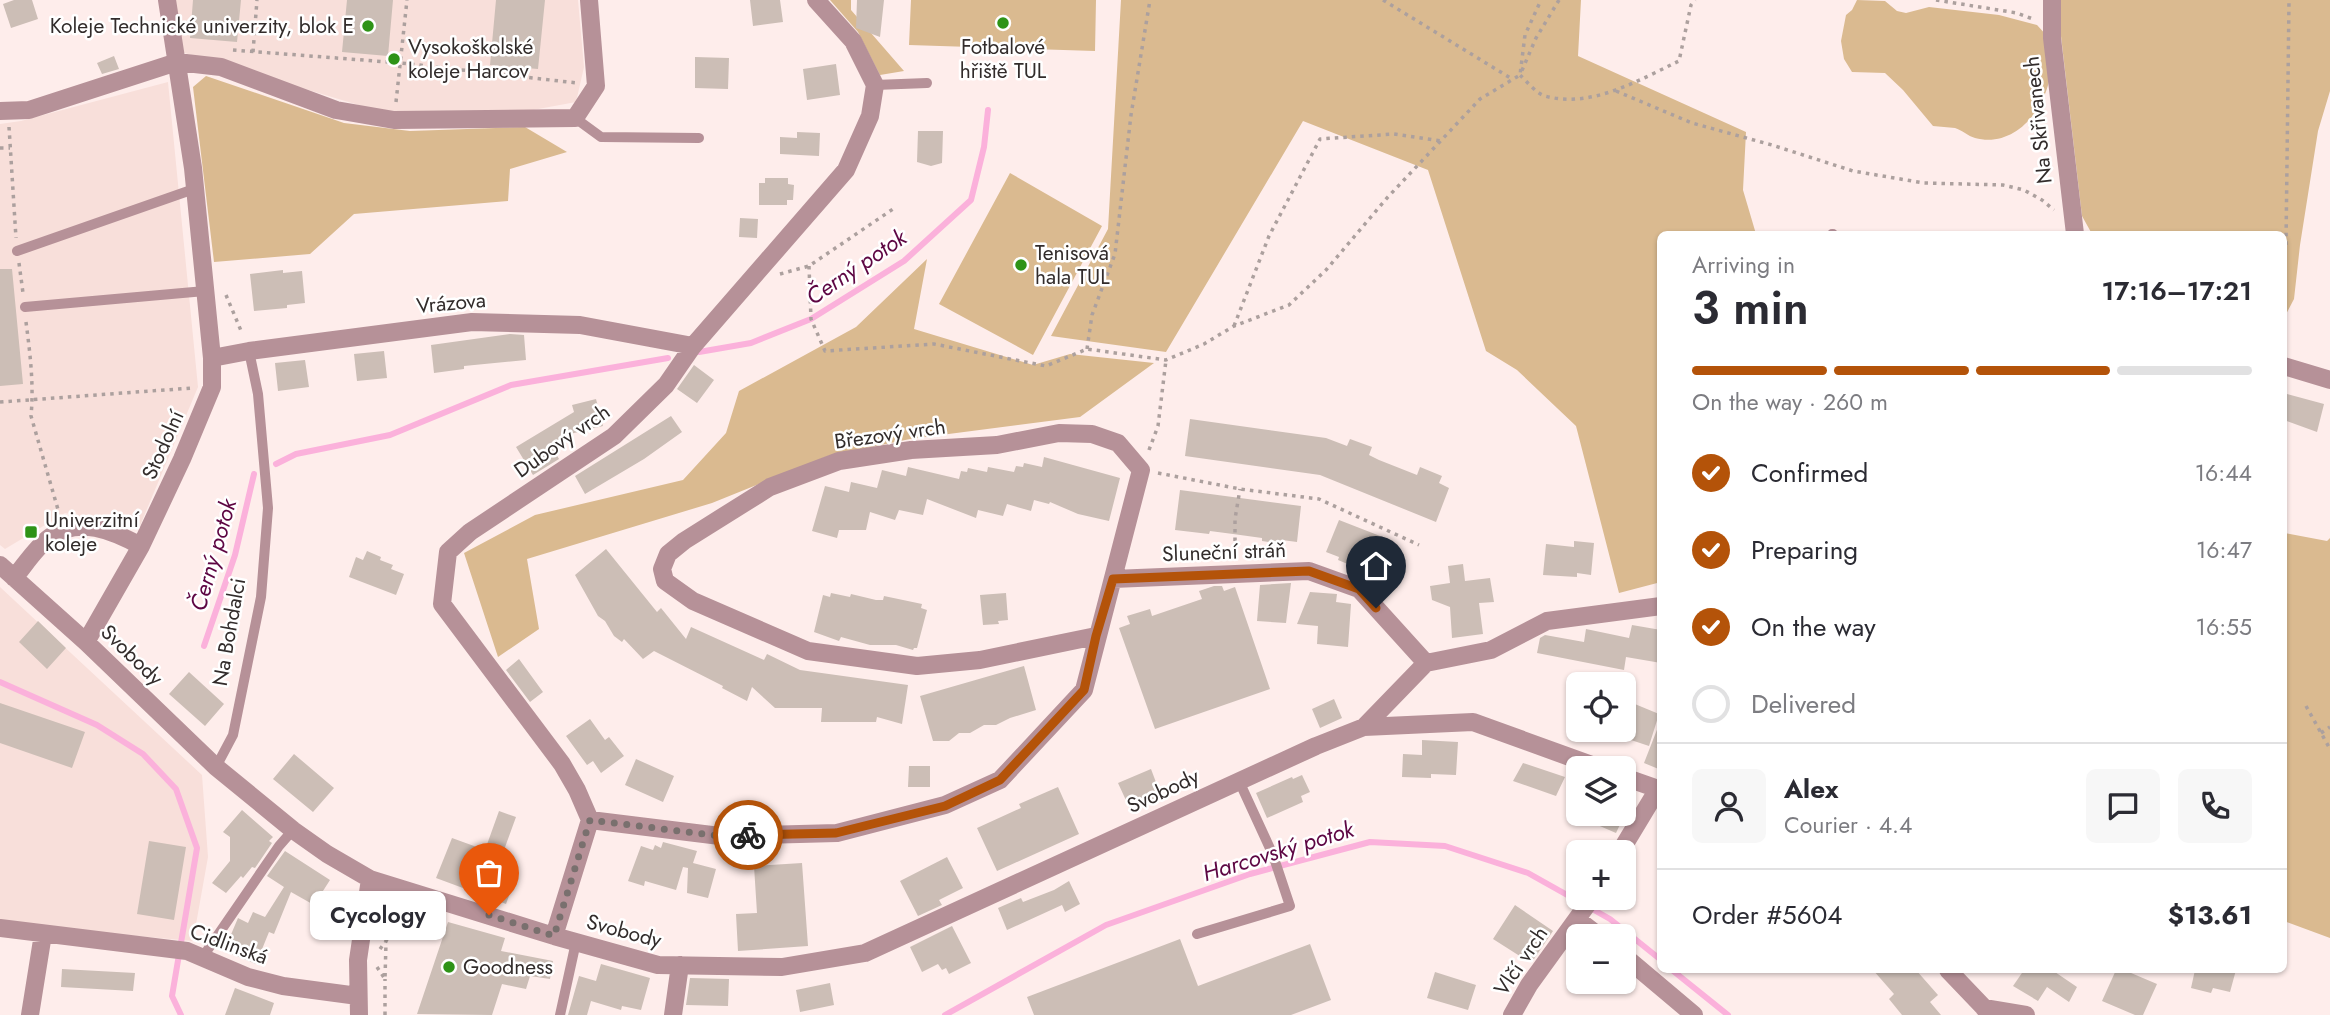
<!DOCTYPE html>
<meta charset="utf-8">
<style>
:root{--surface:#fff;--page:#f7f7f7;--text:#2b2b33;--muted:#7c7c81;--line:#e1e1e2;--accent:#b45309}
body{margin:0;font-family:Jost,sans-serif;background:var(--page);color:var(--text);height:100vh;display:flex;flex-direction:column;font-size:26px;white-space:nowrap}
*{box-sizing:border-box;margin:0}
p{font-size:23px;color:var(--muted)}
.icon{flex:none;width:38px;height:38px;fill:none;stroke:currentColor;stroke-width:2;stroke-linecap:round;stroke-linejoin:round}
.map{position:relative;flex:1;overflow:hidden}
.panel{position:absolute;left:1657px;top:231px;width:630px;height:742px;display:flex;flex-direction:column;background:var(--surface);border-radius:10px;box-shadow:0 2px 5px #0004}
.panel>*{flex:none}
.buttons{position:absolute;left:1566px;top:672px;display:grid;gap:14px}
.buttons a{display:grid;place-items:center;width:70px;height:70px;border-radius:10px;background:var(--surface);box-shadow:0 2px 5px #0004;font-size:35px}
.pin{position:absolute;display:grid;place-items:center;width:60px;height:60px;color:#fff;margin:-72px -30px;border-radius:50% 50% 50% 0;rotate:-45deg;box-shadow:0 0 7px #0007}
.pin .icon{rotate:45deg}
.courier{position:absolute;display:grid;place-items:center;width:70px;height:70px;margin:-35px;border:5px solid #b45309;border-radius:50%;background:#fff;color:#222;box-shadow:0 2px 9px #0007}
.bubble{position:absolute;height:49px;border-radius:10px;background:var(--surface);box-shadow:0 2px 5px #0004;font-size:23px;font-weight:600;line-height:49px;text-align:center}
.head em{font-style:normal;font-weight:600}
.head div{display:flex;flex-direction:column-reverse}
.head{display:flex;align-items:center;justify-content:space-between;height:119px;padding:0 35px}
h1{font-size:46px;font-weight:600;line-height:52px}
.bar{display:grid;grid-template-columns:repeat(4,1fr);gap:10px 7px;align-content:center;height:84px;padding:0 35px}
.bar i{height:9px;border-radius:5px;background:var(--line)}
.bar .current{background:var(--accent)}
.bar p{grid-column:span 4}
.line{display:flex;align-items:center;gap:18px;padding:0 35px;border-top:2px solid var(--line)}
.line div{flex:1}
.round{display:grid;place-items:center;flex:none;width:74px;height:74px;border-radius:10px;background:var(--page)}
ol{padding:0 35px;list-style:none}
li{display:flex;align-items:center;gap:21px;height:77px}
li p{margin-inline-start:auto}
li .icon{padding:7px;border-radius:50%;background:var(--accent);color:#fff;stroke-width:4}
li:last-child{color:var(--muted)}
li i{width:38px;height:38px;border:4px solid var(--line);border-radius:50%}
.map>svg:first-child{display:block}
</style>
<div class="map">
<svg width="2330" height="1015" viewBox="0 0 2330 1015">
<rect width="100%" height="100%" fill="#feedeb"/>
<path fill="#f8dfda" d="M171 0H578L584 67 576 102 522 112 392 115 178 51Z
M168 82 198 387 139 528 65 513 5 549 0 545V124L21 121Z
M0 587 202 775 208 857 193 941 34 927 0 920Z"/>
<path fill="#daba90" d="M830 0H851V10L904 71 880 75 858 32Z
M911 0H1096L1095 51 909 45Z
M1121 0H1581L1578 56 1746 132 1743 190 1756 234H1661V582L1619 593 1576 426 1517 370 1486 351 1428 170 1303 121 1166 352 1051 336 1108 229Z
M1857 0 1885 1 1897 11 1906 13 1929 7 1999 15 2037 25 2048 37C2048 51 2051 67 2049 81 2042 114 2012 148 1975 138 1968 136 1962 130 1955 128 1948 127 1940 127 1933 126L1903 90 1885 73 1852 72 1844 59 1841 41 1846 15 1852 10Z
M2059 0H2330V91L2318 131 2300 245 2294 299 2284 318V234H2092L2082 216 2059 19Z
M206 76 344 123 410 131 525 127 567 152 510 169 508 201 354 214 310 254 214 262 193 87Z
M1010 173 1102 226 1033 355 939 304Z
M927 259 914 329 1033 365 1070 354 1154 363 1080 417 910 439 828 456 712 503 527 559 539 629 498 657 464 553 535 515 683 480 726 433 739 391 856 327Z
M2284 533 2327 541 2330 538V938L2284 921Z"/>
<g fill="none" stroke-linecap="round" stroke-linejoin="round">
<path stroke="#fbb1db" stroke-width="6" d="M699 352 751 343 811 319 904 261 971 200 984 147 988 110
M276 464 296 454 390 435 511 385 668 358
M204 646 235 555 254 474
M0 682 97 725 143 754 176 789 197 848 172 996 181 1015
M1672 970 1728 1015
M945 1015 1106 925 1250 874 1370 842 1445 846 1528 873 1610 919 1661 960"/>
</g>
<path fill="#ccbeb6" d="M14 0H32L38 19 11 28 3 4Z
M193 0H241L237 42 190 38Z
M347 0H393L388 56 342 52Z
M496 0H545L538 69 490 65Z
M750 0H780L783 22 753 26Z
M857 0H884L880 37 856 28Z
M114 56 119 69 102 74 97 63Z
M695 57 729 58 728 89 695 88Z
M836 64 840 95 807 100 803 69Z
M918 131H943L942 163 931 166 917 162Z
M797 132 820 133 819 156 780 154V137L797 138Z
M765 178H788V184L794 185 793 200H787V205H759V183H765Z
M740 218 758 219 757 238 739 237Z
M0 269H12L23 384 0 386Z
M283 270V273L302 271 305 303 287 305V308L254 311 250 274Z
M510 334 524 335 526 360 464 366V369L434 373 431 345Z
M384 351 387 378 357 381 354 354Z
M305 360 309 387 278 391 275 363Z
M694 365 714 380 697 403 677 389Z
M2287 394 2324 404 2317 432 2284 420Z
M596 399 603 426 570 434 551 445 559 459 533 475 516 447 574 412 572 405Z
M671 416 682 432 644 459 585 494 575 476Z
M1190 419 1326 438 1347 446 1350 439 1372 447 1369 455 1379 460 1417 475 1420 467 1442 476 1439 483 1449 488 1436 522 1320 475 1185 456Z
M1044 457 1120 478 1109 521 1078 514 1050 502 1049 504 1034 500 1031 511 1007 504 1003 516 978 510 976 518 927 499 923 515 899 510 895 520 870 512 866 530H839L837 538 812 531 825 486 849 492 851 482 877 488 882 470 906 476 908 467 959 479 961 471 967 472 968 468 987 472 988 467 1014 472 1016 466 1023 467 1024 463 1042 467Z
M1180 490 1301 506 1297 542 1282 540V544L1262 541V538L1233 534 1210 531 1209 534 1175 530Z
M1339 520 1393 541 1380 574 1368 569 1367 572 1338 560 1339 557 1326 552Z
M1574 541 1594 543 1591 575 1577 573V577L1543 575 1546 544 1574 547Z
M606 549 657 612 661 608 686 639 691 627 764 660 767 654 800 670 908 685 902 724 877 717 876 722H821L822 708H775L752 687 747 701 722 688 723 686 654 651 643 659 624 639 622 642 614 636 605 621 598 616 575 575Z
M367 551 381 557 380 560 393 565 391 569 404 574 396 595 349 577 356 557 363 560Z
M1463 564 1465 581 1490 578 1494 602 1479 603 1483 634 1452 638 1450 607 1432 600 1430 586 1450 583 1448 566Z
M1291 583 1286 623 1257 621 1260 585Z
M1214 586H1222L1224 591 1235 587 1270 689 1155 729 1119 628 1130 624 1127 616 1150 609 1152 616 1202 599 1199 591Z
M1310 592 1337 594 1336 602 1351 604 1348 647 1317 644 1318 626 1297 624Z
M831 593 850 597 851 594 876 600H883L884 596 922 604 921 608 927 610 917 648H914L913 650 896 645H870L841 637 839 641 814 632 823 595 830 597Z
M1006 593 1008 620 998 621 999 624 983 625 980 595Z
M38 621 66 648 47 669 19 642Z
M1632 625 1661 630V663L1626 657 1624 670 1537 653 1540 638 1545 635 1584 642 1586 629 1629 638Z
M519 659 543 692 530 702 506 670Z
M1024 666 1036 710 1010 718 996 725H984L970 733H959L949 741H933L920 696Z
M189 672 224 704 205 726 169 694Z
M1334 699 1342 718 1320 728 1312 709Z
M1630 702 1659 714 1649 746 1619 736 1621 730H1624V721Z
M0 703 85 732 72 768 0 743Z
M590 719 605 740 609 737 624 756 601 773 593 761 587 765 566 736Z
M1660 722H1661V770L1644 763Z
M1422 740 1458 742 1456 775 1431 774V778L1402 777 1403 754 1422 755Z
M294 754 334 788 313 812 273 779Z
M636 759 674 776 663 802 625 785Z
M1523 763 1565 777 1556 796 1513 781Z
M909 766H930V787H908Z
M1151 769 1157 785 1153 786 1158 797 1130 809 1118 783Z
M1302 775 1310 792 1301 796 1303 802 1267 818 1256 793 1292 777 1293 779Z
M1058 787 1079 834 997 871 977 828 1021 808 1019 804Z
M242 810 273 837 269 841 272 843 255 868 252 867 243 878 241 876 226 893 212 883 230 861V837L223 832Z
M499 811 516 817 496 872 515 879 506 904 436 878 452 838 485 850Z
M1572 814H1625L1616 833Z
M149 841 186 847 174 920 137 914Z
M663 842 697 851 693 863 716 869 708 898 687 893 688 868 683 867 676 890 645 881 644 886 628 881 641 846 653 850 655 845 661 848Z
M285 851 330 880 314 905 291 892 274 934 269 932 256 964 224 951 238 918 248 923 253 912 265 917 284 887 267 876Z
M947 857 963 888 939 900 942 905 918 916 900 881Z
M802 863 808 946 738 951 736 914 757 913 754 866Z
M1069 881 1080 904 1065 912 1062 905 1007 930 998 908 1021 898 1023 902 1054 890Z
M1515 905 1553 931 1534 959 1529 956 1526 960 1493 939Z
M448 922 505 938 501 951 553 961 550 979 530 976 526 989 502 984 492 1015 417 1014Z
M952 926 971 963 949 974 946 968 942 970 938 964 922 972 910 947Z
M1180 939 1198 986 1310 944 1331 1000 1291 1015H1034L1027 997Z
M601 964 650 978 641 1010 622 1006 621 1010 591 1001 587 1015H568L579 976 596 981Z
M62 969 135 973 133 991 61 987Z
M1873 970H1916L1938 995 1930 1002 1941 1015H1902L1889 999 1894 994Z
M2024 970H2052L2077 987 2069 1002 2047 987 2038 1001 2013 986Z
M2116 970H2124L2157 984 2143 1015H2135L2102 1001Z
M2195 970H2236L2230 992 2213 988 2211 993 2191 988Z
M1435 972 1476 985 1468 1010 1427 998Z
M690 978 729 979 728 1006 686 1005Z
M830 983 834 1005 800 1012 796 990Z
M235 988 274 1003 270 1015H225Z"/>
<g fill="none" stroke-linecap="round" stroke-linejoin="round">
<path stroke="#aca09e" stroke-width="3.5" stroke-dasharray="3.5 5" stroke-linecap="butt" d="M1383 0 1512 79
M1559 0 1536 38 1520 75C1527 82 1537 94 1545 96 1591 109 1639 80 1679 61L1691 5 1695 0
M1936 0 2017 13 2033 19
M233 50 401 63 577 83
M253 52 257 0
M1616 91 1692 123 1772 145 1853 171 1924 183 2003 185 2024 190 2042 200 2054 210
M396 102 407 0
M9 127 16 238
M0 148H10
M2284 253 2286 244 2289 0
M19 263 23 293
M809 266 811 319 825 351 934 344 1046 366 1087 349 1166 360 1204 344 1234 326 1289 305 1326 270 1387 198 1480 99 1520 75 1525 35 1541 0
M780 274 809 266 893 209
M226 295 242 333
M26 322C30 353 34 384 31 416L59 513
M1234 326 1269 236 1320 139 1394 134 1442 141
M1087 349 1092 315 1115 254 1131 115 1150 0
M0 402 192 388
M1149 450 1158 426 1166 360
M1158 473 1240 489 1319 499 1419 545
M1235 558V519L1240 489
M2306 706 2330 749
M2321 733 2330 727
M380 949 409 910
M377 967 385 979 386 942
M385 1015V979"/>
<path stroke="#b69198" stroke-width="10" d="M875 85 927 83
M575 118 601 137 699 138
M1832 234H1833
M17 251 194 189
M25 307 205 291
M216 767 233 735 261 597 268 508 258 394 249 351
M1197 934 1290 906 1273 855 1239 781
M202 958 279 846 293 830
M560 1015 576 942"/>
<path stroke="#b69198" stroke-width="18" d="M2052 0V38L2075 234
M0 111 29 110 177 62 221 67 336 110 394 120 575 118 596 86 589 0
M212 358 249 351 472 322 580 325 693 346
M2284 366 2330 380
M0 565 86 642 216 767 293 830 327 854 370 879 554 936 658 965 782 967 865 953 1316 746 1364 727 1473 722 1600 768
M14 578C25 565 36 547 50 537 79 516 113 531 141 546
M1113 579 1309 571 1359 589 1426 663
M86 642 141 546 182 459 212 387V358L193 168 167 0
M1364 727 1426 663 1491 650 1547 621 1661 606
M1624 777 1661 790
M590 820 720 836 837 833 945 805 1000 780 1084 690 1141 470 1118 443 1092 434 1059 433 997 445 911 450 839 461 770 487 684 541 668 554 662 569 665 581 693 601 808 651 917 666 980 660 1096 636
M1620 852 1658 789
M1577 919 1599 936
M0 928 187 951 248 977 283 986 358 996
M554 936 590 820 577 790 562 764 442 604 448 552 470 532 614 436 666 385 693 346 846 170 870 116 875 85 853 41 816 0
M1624 956 1694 1015
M1948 970 1991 1015
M1984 1008 2026 1015
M30 1015 43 934
M359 1015 358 960 370 879
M673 1015 680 965
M1512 1015 1529 985 1592 898"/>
</g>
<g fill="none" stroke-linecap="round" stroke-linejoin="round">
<path stroke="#79706e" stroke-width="7" stroke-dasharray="0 12.6" d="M489 915 554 936 590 820 720 836 748 835"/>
<path stroke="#b45309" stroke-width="9" d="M748 835 836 833 945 806 1000 780 1084 690 1096 636 1113 579 1309 571 1359 589 1376 608"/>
</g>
<g fill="#2e9317" stroke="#fff" stroke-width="2.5">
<circle cx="1003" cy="23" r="7"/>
<circle cx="368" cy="26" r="7"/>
<circle cx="394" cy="59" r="7"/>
<circle cx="1021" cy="265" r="7"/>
<rect x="24" y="525" width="14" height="14" rx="3.5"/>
<circle cx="449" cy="967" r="7"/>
</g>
<g text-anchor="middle" stroke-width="5" stroke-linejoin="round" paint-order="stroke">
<g font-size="21" fill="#322c2b" stroke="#fff" text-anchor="start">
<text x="354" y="33" text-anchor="end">Koleje Technické univerzity, blok E</text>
<text x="408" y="54">Vysokoškolské<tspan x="408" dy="24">koleje Harcov</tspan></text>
<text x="1003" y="54" text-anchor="middle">Fotbalové<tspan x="1003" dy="24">hřiště TUL</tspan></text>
<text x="1035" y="260">Tenisová<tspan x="1035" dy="24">hala TUL</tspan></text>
<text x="45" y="527">Univerzitní<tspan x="45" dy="24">koleje</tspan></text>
<text x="463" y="974">Goodness</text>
</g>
<g font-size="21" fill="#322c2b" stroke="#fff">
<text transform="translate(2038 120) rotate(-96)" y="7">Na Skřivanech</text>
<text transform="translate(451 303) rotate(-5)" y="7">Vrázova</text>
<text transform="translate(890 434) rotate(-8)" y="7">Březový vrch</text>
<text transform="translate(562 441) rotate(-35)" y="7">Dubový vrch</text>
<text transform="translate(163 445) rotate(-66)" y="7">Stodolní</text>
<text transform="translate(1224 552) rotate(-2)" y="7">Sluneční stráň</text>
<text transform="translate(229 632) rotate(-80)" y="7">Na Bohdalci</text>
<text transform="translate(132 655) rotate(44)" y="7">Svobody</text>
<text transform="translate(1163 791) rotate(-25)" y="7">Svobody</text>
<text transform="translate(624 931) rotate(15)" y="7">Svobody</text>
<text transform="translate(229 944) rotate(20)" y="7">Cidlinská</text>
<text transform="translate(1521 961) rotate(-56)" y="7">Vlčí vrch</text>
</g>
<g font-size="23" font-style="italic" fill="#5d0643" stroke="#fff">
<text transform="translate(856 267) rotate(-34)" y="8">Černý potok</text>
<text transform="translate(213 555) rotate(-74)" y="8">Černý potok</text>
<text transform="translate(1278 851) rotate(-17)" y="8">Harcovský potok</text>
</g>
</g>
</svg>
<div class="buttons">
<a><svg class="icon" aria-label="locate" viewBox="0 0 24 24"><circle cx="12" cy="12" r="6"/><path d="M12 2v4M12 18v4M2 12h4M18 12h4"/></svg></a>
<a><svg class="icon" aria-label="layers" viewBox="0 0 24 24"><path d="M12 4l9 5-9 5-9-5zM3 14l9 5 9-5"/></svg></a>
<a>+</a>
<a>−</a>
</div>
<div class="pin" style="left:489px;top:915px;background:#ea580c"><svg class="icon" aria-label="bag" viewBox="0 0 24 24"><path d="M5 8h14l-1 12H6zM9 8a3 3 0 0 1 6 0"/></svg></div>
<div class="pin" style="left:1376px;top:608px;background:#1f2937"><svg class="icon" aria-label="home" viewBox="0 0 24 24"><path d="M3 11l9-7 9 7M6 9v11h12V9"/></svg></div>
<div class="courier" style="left:748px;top:835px"><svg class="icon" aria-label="bike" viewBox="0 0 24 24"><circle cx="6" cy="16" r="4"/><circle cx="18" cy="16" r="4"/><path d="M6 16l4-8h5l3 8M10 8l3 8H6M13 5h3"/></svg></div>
<div class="bubble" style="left:310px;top:891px;width:136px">Cycology</div>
<section class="panel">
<div class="head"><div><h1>3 min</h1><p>Arriving in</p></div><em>17:16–17:21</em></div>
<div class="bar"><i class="current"></i><i class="current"></i><i class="current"></i><i></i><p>On the way · 260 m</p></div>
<ol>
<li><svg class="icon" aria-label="check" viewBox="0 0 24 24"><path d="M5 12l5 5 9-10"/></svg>Confirmed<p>16:44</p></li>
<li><svg class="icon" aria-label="check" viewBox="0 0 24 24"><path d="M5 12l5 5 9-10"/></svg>Preparing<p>16:47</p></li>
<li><svg class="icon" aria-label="check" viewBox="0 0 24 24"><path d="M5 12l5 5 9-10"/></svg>On the way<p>16:55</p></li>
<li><i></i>Delivered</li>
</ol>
<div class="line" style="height:126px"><a class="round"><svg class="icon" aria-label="person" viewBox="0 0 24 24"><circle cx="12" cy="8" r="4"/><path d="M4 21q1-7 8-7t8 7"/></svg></a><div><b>Alex</b><p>Courier · 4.4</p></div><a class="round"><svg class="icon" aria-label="chat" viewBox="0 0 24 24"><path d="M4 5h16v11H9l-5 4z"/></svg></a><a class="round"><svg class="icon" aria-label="phone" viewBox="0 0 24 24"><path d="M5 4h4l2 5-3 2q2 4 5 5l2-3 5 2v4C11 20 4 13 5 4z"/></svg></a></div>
<div class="line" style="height:91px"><div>Order #5604</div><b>$13.61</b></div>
</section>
</div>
